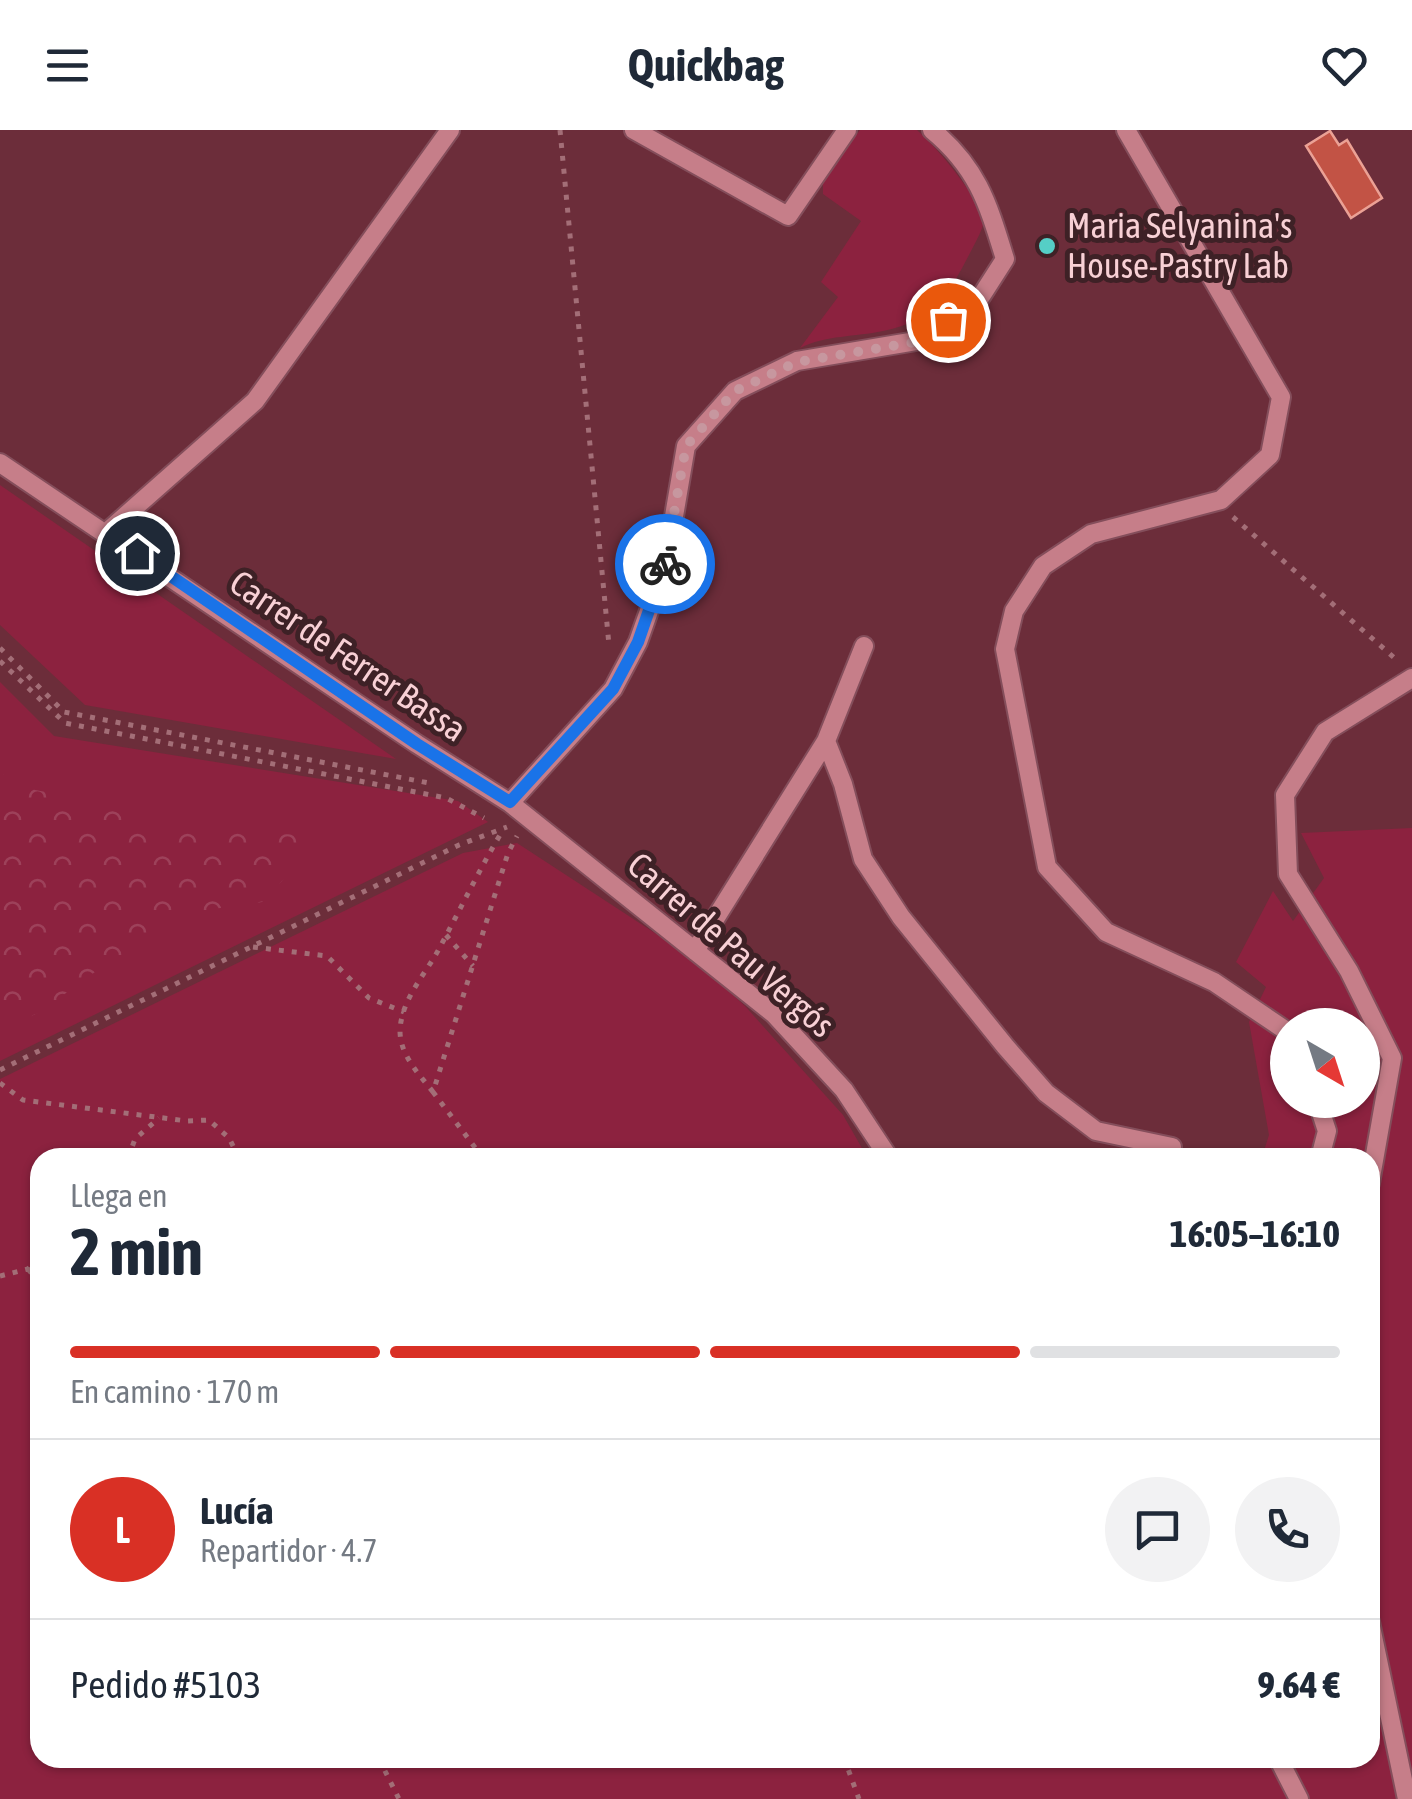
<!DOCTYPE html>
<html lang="es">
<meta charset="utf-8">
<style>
:root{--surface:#fff;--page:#f2f2f3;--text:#1f2937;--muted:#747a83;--line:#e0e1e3;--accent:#d93025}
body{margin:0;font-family:"Asap Condensed",sans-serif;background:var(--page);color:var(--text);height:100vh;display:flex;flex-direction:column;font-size:38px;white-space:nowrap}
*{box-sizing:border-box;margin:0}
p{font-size:32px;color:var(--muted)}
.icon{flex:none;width:55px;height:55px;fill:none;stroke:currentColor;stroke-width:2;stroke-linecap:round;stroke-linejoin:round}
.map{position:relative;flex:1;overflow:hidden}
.drawer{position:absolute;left:30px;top:1018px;width:1350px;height:620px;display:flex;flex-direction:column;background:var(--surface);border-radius:30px;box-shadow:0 2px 8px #0004}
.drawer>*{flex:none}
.needle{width:65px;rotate:141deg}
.fabs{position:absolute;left:1270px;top:878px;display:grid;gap:20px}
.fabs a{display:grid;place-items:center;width:110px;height:110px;border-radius:50%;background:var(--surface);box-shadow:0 2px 8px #0004;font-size:50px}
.pin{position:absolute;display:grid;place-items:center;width:85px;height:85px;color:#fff;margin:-42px;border:5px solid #fff;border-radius:50%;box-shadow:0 2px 10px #0007}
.courier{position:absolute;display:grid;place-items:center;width:100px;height:100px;margin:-50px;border:8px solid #1a73e8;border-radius:50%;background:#fff;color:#222;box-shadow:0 2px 12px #0007}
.summary em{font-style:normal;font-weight:700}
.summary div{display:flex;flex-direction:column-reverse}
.summary{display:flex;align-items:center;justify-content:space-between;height:170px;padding:0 40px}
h1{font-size:65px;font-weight:700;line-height:75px}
.bar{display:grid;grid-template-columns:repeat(4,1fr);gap:15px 10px;align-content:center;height:120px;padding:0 40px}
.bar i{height:12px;border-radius:8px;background:var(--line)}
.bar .selected{background:var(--accent)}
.bar p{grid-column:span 4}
.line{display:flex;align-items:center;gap:25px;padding:0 40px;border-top:2px solid var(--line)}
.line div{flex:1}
.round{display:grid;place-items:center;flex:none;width:105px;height:105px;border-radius:52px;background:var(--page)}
header{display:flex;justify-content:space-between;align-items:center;height:130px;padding:0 40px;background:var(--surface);font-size:45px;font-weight:700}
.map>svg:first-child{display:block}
</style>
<header><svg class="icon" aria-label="menu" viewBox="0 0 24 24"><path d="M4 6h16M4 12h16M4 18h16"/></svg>Quickbag<svg class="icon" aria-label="heart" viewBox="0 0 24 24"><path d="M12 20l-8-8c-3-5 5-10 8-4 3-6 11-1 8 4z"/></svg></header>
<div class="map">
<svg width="1412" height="1669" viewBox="0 0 1412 1669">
<defs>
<pattern id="forest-crowns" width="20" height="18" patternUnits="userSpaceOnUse" patternTransform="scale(2.5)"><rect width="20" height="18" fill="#8c223f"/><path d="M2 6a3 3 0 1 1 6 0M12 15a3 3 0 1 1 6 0" fill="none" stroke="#9d415a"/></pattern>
</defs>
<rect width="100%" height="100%" fill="#6c2d3a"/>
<path fill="#8c223f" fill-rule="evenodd" d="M860 0H917C945 26 965 53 985 86 983 100 977 109 971 121 949 164 934 191 883 201 855 207 826 205 800 218L838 167 821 152 861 91 823 64V50Z
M0 355 396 629 85 575 0 495Z
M0 552 54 606 458 671 488 692 0 931Z
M1412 698V1669H0V949L463 723 517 713 690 826 745 876 843 985 867 1027 40 1028V1628H1370V1028L1262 1027 1269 1005 1249 892 1266 857 1236 832 1273 761 1293 791 1324 748 1301 703ZM1288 895H1362V970H1288Z"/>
<path fill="url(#forest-crowns)" d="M0 643 35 660 73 667 140 690H191L244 703 310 705 294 738 262 772 200 781 168 804 86 847 46 879 0 901Z"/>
<path fill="#c25345" stroke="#eba195" stroke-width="2.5" d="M1330 1 1339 15 1347 10 1382 68 1351 88 1306 16Z"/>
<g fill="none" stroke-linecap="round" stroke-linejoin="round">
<defs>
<path id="minor" d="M634 0 788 86 847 0
M1126 0 1281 267 1270 325 1221 370 1091 404 1043 436 1014 481 1005 519 1047 737 1106 802 1214 852 1288 902
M0 333 417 614 510 673 774 884 844 960 889 1028
M107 402 255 271 450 0
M826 611 843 654 863 729 901 787 1005 916 1046 963 1096 1001 1172 1017
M510 673 613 559 638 512 666 433 686 316 735 261 797 231 916 211 980 168 1005 129C988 74 978 38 932 0
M695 821 826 611 864 516
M1317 970 1327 1001 1320 1028
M1370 1053 1392 928 1349 841 1288 744 1285 665 1325 602 1412 548
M1370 1492 1407 1669
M1278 1628 1299 1669"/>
</defs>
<use href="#minor" stroke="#844e5b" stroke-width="22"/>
<path stroke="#a36e77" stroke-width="5" stroke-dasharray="5 8" stroke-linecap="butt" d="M560 0 609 515
M1233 387 1398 531
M0 518 64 582 434 654
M0 531 65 593 446 668 484 688
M446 805 473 836
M253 817 327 826 369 868 404 882
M0 940 459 715 507 697
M0 953 23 970 187 991 209 990 229 1008 239 1028
M433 962C419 944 400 925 400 901 401 869 426 844 440 817 461 778 480 738 503 700
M128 1028 135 1009 159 988
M483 1028 433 962 508 723 517 706
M28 1139 40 1153
M0 1146 28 1139 40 1124
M383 1628 384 1639 399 1669
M844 1628 859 1669"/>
<use href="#minor" stroke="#c67e89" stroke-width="18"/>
</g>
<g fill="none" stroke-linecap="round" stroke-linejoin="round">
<path stroke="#c7979f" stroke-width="10" stroke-dasharray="0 18" d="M665 434 686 316 735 261 797 232 916 212 948 190"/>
<path stroke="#1a73e8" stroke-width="12" d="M137 423 417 614 510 672 613 559 638 512 665 434"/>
</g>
<circle fill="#55cec6" stroke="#3e2126" stroke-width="4" cx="1047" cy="116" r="10"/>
<g text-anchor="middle" stroke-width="10" stroke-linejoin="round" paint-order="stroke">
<g font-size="35" fill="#f8d0d5" stroke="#3e2126" text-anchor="start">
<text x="1067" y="108">Maria Selyanina's<tspan x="1067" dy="40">House-Pastry Lab</tspan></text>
</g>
<g font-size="35" fill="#f8d0d5" stroke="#3e2126">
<text transform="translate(348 526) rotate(34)" y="12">Carrer de Ferrer Bassa</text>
<text transform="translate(731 815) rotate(41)" y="12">Carrer de Pau Vergós</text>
</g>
</g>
</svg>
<div class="fabs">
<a><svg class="needle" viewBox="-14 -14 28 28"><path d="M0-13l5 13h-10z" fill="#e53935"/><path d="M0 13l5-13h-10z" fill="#747a83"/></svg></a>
</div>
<div class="pin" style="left:948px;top:190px;background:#ea580c"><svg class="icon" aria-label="bag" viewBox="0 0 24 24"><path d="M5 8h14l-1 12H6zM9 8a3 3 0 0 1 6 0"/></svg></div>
<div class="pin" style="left:137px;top:423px;background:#1f2937"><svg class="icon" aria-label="home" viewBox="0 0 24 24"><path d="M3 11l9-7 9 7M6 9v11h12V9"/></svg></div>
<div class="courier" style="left:665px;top:434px"><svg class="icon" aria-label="bike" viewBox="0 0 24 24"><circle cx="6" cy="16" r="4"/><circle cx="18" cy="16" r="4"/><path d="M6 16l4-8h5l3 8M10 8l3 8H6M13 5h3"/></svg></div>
<section class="drawer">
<div class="summary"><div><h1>2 min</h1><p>Llega en</p></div><em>16:05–16:10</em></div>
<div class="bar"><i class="selected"></i><i class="selected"></i><i class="selected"></i><i></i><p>En camino · 170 m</p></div>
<div class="line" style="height:180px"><b class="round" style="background:var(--accent);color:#fff">L</b><div><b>Lucía</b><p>Repartidor · 4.7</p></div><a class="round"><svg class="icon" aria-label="chat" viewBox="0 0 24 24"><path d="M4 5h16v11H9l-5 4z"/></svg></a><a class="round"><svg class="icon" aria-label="phone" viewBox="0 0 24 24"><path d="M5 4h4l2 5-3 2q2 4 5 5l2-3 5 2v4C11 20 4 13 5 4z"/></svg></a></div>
<div class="line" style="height:130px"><div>Pedido #5103</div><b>9.64 €</b></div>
</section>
</div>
